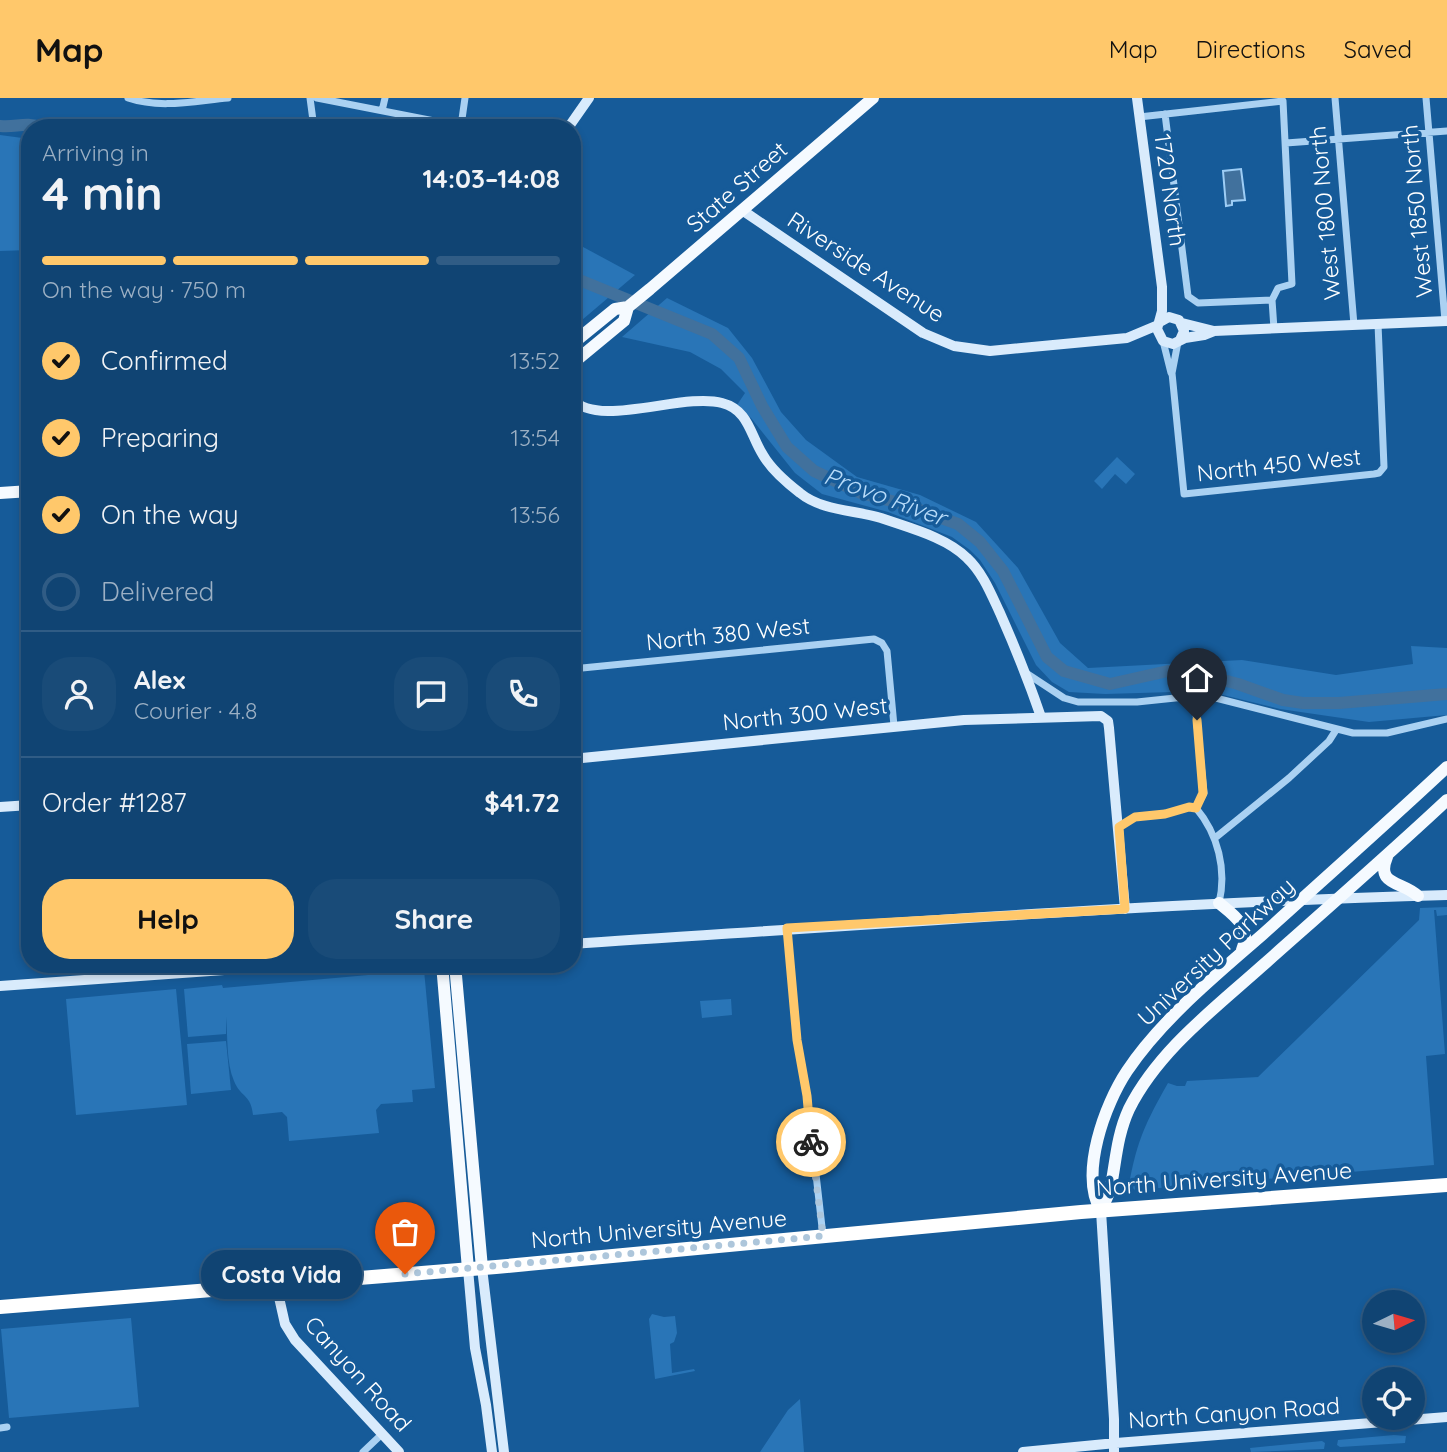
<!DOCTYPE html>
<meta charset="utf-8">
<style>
:root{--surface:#104473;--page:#194b78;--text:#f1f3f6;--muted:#9cb0c4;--line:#305c85;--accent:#ffc86b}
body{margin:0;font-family:Quicksand,sans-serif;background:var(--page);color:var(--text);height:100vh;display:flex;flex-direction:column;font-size:26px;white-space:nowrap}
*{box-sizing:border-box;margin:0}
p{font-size:23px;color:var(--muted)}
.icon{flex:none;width:38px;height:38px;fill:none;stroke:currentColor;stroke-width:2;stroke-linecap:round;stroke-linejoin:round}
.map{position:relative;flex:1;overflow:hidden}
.panel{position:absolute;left:21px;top:21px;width:560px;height:854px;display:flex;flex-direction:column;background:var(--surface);border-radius:28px;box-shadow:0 4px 10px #0003,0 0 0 2px var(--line)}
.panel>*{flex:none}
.needle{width:46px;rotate:85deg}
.controls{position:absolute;left:1362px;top:1192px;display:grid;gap:14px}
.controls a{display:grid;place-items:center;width:63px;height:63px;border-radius:50%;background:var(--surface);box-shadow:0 4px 10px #0003,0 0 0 2px var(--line);font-size:35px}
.pin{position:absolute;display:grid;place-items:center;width:60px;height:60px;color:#fff;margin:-72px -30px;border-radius:50% 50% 50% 0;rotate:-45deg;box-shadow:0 0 7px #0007}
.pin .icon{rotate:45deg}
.courier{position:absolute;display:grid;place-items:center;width:70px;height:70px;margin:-35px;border:5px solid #ffc86b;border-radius:50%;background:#fff;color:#222;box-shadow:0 2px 9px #0007}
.bubble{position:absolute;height:49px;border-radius:24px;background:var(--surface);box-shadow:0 4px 10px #0003,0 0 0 2px var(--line);font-size:23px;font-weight:800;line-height:49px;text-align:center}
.headline em{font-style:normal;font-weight:800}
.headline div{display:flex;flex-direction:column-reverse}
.headline{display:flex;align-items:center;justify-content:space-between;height:119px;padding:0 21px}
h1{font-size:46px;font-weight:800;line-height:52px}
.bar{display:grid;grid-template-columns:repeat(4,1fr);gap:10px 7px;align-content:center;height:84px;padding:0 21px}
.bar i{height:9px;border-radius:5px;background:var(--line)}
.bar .active{background:var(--accent)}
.bar p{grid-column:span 4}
.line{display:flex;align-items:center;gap:18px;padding:0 21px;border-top:2px solid var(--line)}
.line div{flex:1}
.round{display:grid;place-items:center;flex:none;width:74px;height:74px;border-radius:28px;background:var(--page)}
ol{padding:0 21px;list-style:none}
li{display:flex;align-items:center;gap:21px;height:77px}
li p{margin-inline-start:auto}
li .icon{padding:7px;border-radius:50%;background:var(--accent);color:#111;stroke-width:4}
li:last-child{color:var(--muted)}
li i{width:38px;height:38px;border:4px solid var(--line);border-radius:50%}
.button{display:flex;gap:14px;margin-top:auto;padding:14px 21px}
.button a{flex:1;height:80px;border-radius:28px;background:var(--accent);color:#111;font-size:28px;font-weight:800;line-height:80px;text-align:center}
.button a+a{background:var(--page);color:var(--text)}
header{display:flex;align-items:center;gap:42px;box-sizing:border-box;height:98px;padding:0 35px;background:var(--accent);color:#111}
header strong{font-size:33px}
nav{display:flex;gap:38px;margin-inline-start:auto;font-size:24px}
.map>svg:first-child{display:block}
</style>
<header>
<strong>Map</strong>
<nav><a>Map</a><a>Directions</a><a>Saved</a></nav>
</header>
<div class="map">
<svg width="1447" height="1354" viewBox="0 0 1447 1354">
<rect width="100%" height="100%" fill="#165b99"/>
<path fill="#2975b7" d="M0 37 30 41V152L0 153Z
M572 143 635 177 582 222H578L573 214 575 210 572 206Z
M667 200 728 230 752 260 781 314 806 342 857 379 920 397 976 424 1018 470 1060 545 1088 570 1242 562 1336 577 1413 566 1411 548 1447 550V617L1369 624 1280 611 1207 593 1105 596 1069 594 1052 584 1036 567 995 485 980 462 970 452 952 439 888 414 822 396 795 375 751 320 737 307 745 295 721 271 690 254 622 239Z
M1117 359 1135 376 1126 386 1115 376 1102 391 1094 383Z
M1447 809V817L1437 818 1436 812H1434L1445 956 1426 958 1434 1067 1135 1092 1129 1087C1137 1042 1146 1024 1168 985L1177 988H1185L1187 983 1258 979 1419 822 1420 810Z
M424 872 435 990 412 992 413 1004 381 1006 376 1012 379 1035 289 1043 287 1019 282 1014 253 1017C251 996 241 1000 234 983 226 964 228 940 226 919V936L188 939 184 891 222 887 223 890Z
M176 891 187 1007 76 1017 66 901Z
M731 901 732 917 702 920 700 903Z
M226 943 231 992 191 996 187 946Z
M652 1216 664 1219 675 1218 677 1235 674 1244 670 1246 672 1275 694 1271 695 1273 655 1281 649 1221Z
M131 1220 139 1309 9 1320 1 1231Z
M800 1301 804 1354H760L788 1312Z
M1394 1337 1406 1338 1405 1345 1340 1349 1337 1347 1338 1342Z
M1322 1343 1325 1345 1324 1351 1251 1354 1250 1350Z"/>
<path fill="#41719d" stroke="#9dcdf5" stroke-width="2" d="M1241 71 1245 102 1232 103V107L1226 108 1223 73Z"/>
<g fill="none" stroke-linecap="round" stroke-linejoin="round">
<path stroke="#41719d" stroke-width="12" d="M0 28C16 30 26 23 41 30
M572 179 712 236 739 260 762 308 787 349 814 373 861 395 903 406 958 426 980 444 1003 473 1047 559 1064 573 1110 586 1168 573 1197 575 1238 586 1283 602 1303 605H1339L1447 596"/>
<path stroke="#aad1f2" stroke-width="7" d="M128 0C160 11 195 3 228 0
M310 0 314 30
M317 0 470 30
M1335 0 1354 227
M1426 0 1445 223
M382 13 385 0
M1139 19 1283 3 1292 186 1278 190 1272 202 1198 205 1188 198 1165 16
M461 28 465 0
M1286 45 1447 33
M1272 202 1274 231
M1163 243 1171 275
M1178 244 1172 275 1184 396 1374 376 1379 375 1384 369 1378 226
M572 571 874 541 882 545 887 553 894 628
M1026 575 1064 600 1078 604H1137L1204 597 1353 635H1387L1447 621
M1194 597 1204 695 1196 710C1218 736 1227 772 1219 805
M1119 729 1135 719 1165 716 1190 709 1196 710
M1215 740 1289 680 1329 643 1336 632
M787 830 797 942 807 997 823 1138
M0 1330 7 1329
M363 1354 382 1336"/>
<path stroke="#d9ebfc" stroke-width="10" d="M1137 0 1162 189V213L1157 231 1163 243 1173 246 1185 240 1204 237 1214 233 1447 223
M568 30 589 0
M742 112 923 235 954 248 990 253 1127 240 1158 227
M1160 224 1169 219 1179 222 1184 233 1180 242
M1182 225 1214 233
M572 301C599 331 683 294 722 305 749 312 750 337 763 357 771 371 787 385 800 395 822 413 855 412 881 420 909 430 946 439 967 460 983 475 991 496 1000 515 1015 549 1029 584 1041 619
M572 661 964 622 1101 618 1108 623 1109 630 1125 811
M0 709 30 707
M572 846C864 827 1155 805 1447 797
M0 888 308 866
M1101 1113 1114 1321V1354
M482 1170 504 1354
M468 1171 475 1250 486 1307 492 1354
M276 1186 285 1226 295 1242 399 1354
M1023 1354 1116 1345 1447 1319"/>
<path stroke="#f5faff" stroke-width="12" d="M572 246 615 211 628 209 650 191 873 0
M572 266 624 223 628 209
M0 395 30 393
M1387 759C1375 788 1403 783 1418 798
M1219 805C1235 818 1252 829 1242 852
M442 866 468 1171
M455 866 482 1170
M1101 1113C1079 1076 1105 1006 1127 973 1161 922 1216 877 1262 837 1324 781 1386 726 1447 669
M1101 1113C1104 1105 1109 1097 1111 1088 1116 1062 1117 1037 1129 1011 1158 953 1214 911 1262 868 1324 813 1386 759 1447 702"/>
<path stroke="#fff" stroke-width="14" d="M0 1209 496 1169 1081 1114 1447 1087"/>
</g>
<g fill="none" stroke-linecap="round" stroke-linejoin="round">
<path stroke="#adc6db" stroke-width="7" stroke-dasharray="0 12.6" d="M405 1176 823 1138 811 1044"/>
<path stroke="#ffc86b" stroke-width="9" d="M811 1044 807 998 797 942 787 830 1125 811 1119 729 1135 719 1165 716 1189 709 1196 710 1203 695 1197 622"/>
</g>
<g text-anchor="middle" stroke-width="7" stroke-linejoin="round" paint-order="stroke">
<g font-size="23" fill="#fff" stroke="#165b99">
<text transform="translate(737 89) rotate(-41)" y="8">State Street</text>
<text transform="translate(1170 92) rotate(82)" y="8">1720 North</text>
<text transform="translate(1417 113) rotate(-95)" y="8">West 1850 North</text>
<text transform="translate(1325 115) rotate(-95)" y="8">West 1800 North</text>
<text transform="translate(866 169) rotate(33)" y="8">Riverside Avenue</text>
<text transform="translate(1279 367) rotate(-6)" y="8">North 450 West</text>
<text transform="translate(728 536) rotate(-6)" y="8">North 380 West</text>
<text transform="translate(805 616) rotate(-6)" y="8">North 300 West</text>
<text transform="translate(1216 854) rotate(-43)" y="8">University Parkway</text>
<text transform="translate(1224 1081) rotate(-4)" y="8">North University Avenue</text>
<text transform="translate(659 1131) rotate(-5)" y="8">North University Avenue</text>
<text transform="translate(358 1276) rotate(48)" y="8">Canyon Road</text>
<text transform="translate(1234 1315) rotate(-4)" y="8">North Canyon Road</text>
</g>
<g font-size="24" font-style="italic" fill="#b7dbf9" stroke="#165b99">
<text transform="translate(885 399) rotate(20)" y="8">Provo River</text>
</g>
</g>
</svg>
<div class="controls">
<a><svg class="needle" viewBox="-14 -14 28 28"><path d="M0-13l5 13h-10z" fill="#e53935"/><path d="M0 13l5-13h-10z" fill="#9cb0c4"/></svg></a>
<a><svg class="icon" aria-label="locate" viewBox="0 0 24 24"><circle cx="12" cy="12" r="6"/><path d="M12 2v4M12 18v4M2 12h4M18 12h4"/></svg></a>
</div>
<div class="pin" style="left:405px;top:1176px;background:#ea580c"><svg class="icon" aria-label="bag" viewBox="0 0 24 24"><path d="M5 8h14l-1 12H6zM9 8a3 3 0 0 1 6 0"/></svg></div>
<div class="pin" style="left:1197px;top:622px;background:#1f2937"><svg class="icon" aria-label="home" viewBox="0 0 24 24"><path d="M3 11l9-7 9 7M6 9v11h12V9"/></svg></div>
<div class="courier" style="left:811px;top:1044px"><svg class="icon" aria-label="bike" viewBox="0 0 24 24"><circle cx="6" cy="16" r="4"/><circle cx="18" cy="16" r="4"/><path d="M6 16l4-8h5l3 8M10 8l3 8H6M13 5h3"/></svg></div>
<div class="bubble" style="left:201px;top:1152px;width:161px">Costa Vida</div>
<section class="panel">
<div class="headline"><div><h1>4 min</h1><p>Arriving in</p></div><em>14:03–14:08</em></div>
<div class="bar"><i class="active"></i><i class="active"></i><i class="active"></i><i></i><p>On the way · 750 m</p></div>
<ol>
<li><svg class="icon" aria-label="check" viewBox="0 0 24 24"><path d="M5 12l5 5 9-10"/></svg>Confirmed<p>13:52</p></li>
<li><svg class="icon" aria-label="check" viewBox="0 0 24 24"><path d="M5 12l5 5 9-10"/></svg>Preparing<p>13:54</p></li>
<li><svg class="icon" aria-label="check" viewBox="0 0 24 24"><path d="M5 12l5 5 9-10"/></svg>On the way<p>13:56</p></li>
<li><i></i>Delivered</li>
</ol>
<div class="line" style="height:126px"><a class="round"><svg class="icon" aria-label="person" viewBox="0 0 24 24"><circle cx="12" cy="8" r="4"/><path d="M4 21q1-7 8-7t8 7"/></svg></a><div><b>Alex</b><p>Courier · 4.8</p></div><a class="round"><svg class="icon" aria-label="chat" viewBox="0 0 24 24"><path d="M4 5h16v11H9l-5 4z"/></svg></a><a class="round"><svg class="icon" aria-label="phone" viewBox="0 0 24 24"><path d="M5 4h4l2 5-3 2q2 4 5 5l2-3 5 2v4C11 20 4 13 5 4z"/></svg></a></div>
<div class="line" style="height:91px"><div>Order #1287</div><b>$41.72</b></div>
<div class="button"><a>Help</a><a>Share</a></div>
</section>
</div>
